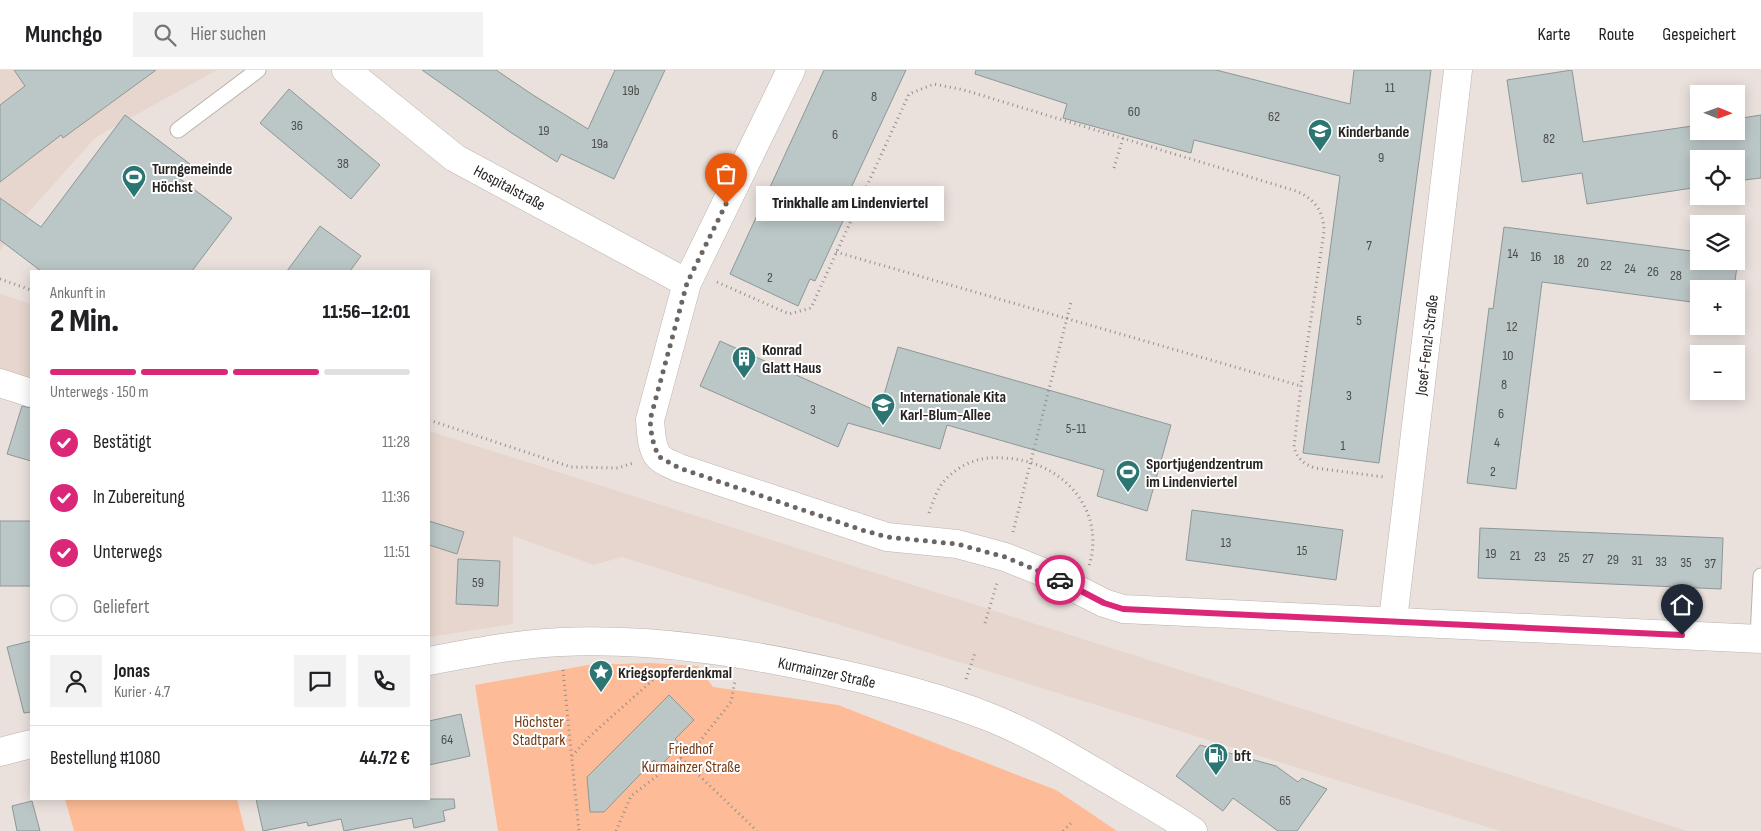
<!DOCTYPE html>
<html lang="de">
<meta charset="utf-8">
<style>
:root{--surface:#fff;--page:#f2f2f2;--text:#202124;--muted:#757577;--line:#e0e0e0;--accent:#db2777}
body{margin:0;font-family:"Sofia Sans Condensed",sans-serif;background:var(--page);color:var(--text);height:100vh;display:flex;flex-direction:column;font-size:19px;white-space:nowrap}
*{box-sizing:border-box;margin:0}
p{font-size:16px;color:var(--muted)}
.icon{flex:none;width:28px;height:28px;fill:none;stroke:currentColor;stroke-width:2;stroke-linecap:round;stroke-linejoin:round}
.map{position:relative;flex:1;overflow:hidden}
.panel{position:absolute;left:30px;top:200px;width:400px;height:530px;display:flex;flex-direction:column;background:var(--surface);border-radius:0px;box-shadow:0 2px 12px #0003}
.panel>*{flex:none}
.needle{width:32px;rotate:91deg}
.tools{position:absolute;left:1690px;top:15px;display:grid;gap:10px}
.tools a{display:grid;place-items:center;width:55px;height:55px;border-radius:0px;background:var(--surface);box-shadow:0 2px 12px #0003;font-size:25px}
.pin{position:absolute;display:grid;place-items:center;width:42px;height:42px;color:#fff;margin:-51px -21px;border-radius:50% 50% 50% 0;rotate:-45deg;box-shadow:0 0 5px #0007}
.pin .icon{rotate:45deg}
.courier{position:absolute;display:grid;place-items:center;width:50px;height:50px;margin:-25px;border:4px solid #db2777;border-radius:50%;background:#fff;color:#222;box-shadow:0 1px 6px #0007}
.bubble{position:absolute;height:35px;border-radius:0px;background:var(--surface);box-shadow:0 2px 12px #0003;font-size:16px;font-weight:800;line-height:35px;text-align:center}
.overview em{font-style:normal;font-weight:800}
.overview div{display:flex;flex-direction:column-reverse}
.overview{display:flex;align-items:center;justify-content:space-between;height:85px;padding:0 20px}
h1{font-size:32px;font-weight:800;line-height:38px}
.bar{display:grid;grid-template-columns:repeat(4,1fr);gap:8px 5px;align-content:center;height:60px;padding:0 20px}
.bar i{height:6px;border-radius:4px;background:var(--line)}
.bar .current{background:var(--accent)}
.bar p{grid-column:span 4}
.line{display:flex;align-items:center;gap:12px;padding:0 20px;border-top:1px solid var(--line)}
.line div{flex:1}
.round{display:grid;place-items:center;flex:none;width:52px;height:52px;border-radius:0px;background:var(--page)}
ol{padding:0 20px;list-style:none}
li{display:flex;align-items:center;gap:15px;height:55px}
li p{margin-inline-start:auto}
li .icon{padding:5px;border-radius:50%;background:var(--accent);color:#fff;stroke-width:4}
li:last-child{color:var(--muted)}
li i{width:28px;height:28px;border:2px solid var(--line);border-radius:50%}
header{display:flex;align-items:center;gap:30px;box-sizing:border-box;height:70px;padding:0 25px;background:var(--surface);border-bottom:1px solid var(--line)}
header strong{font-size:24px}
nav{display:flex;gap:28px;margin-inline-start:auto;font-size:18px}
.search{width:350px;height:45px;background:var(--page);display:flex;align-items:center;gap:12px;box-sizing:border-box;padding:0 18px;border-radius:0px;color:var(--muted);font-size:19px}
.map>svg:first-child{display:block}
</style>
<header>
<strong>Munchgo</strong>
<div class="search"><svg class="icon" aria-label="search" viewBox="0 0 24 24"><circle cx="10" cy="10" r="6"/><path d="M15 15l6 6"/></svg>Hier suchen</div>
<nav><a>Karte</a><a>Route</a><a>Gespeichert</a></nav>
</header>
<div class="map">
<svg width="1761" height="761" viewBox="0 0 1761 761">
<rect width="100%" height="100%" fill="#eae1dc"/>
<path fill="#e7d6cd" d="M0 0H217L96 67 25 146 0 181Z
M0 224 31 234V309L0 299Z
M429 361 1687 761H1500L622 487 594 495 513 466V554L429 567Z"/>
<path fill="#fdbc97" d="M651 593 698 596 713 617 838 635 1056 720 1117 761H498L475 615 588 595Z
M65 729H237L245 761H74Z"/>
<path fill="#bbc6c6" stroke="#8d9797" d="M14 0H156L63 68 61 65 0 112V35L25 16Z
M422 0H496L533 25 588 59 615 0H665L614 109 561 84 557 92 510 62Z
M824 0H906L851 118 857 121 815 211 810 209 798 236 730 204Z
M976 0H1216L1350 34 1354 0H1431L1379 393 1303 383 1340 106 1194 70 1191 83 1063 48 1067 34 975 4Z
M1572 0 1583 72 1699 55V61H1736V49L1761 45V108L1736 111V89H1699V117L1587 134 1582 103 1522 112 1507 10Z
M289 19 380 95 351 129 260 53Z
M125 45 190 94 179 108 232 148 192 201H41L0 170V128L41 157Z
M320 156 361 186 350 201H287Z
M1504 157 1699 182V191H1736V188H1738L1734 219H1699V233L1542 212 1516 419 1467 413 1489 238 1493 239Z
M720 271 879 342 898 277 1171 355 1147 441 1097 426 1104 400 947 355 940 379 848 353 838 377 700 316Z
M22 336 31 338V391L7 384Z
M1192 440 1343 460 1336 510 1186 490Z
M0 451H31V516H0Z
M429 451 464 462 457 484 429 475Z
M1480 458 1723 468 1721 519 1478 508Z
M458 489 500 491 498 536 456 534Z
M31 571V642L24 643 7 577Z
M669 625 694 650 675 669 681 675 660 696 654 690 604 742H590L587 707Z
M461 644 470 686 429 695V651Z
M1200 675 1276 696 1298 712 1302 708 1327 719 1297 761H1278L1233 728 1223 741 1176 706Z
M256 729H454L455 738 443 741 445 751 414 758 412 748 344 761 341 749 308 756 307 752 263 761Z
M32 731 40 761H17L12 736Z"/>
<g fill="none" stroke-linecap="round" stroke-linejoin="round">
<defs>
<path id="lane" d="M178 60 258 0
M1758 568 1761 506"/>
<path id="street" d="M346 0 455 88 687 213
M791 0 687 213 650 350C651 361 651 377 658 386 663 392 673 395 679 398L887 467 957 474 1005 487 1045 503 1104 533 1123 539 1761 569
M0 313 31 323
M1393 550 1458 0"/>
<path id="secondary" d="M429 591C472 583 516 574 561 572 655 568 749 583 841 604 891 615 941 628 989 647 1030 663 1068 686 1107 709 1136 726 1165 742 1193 761
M0 682 31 674"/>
</defs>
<use href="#lane" stroke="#bbb2ad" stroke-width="17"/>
<use href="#street" stroke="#bbb2ad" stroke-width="29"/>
<use href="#secondary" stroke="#bbb2ad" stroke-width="29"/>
<path stroke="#948e8a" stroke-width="3" stroke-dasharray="1 4" stroke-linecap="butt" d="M1114 98 1123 68
M836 182 1301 316
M0 209 31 220
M717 212 789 244 811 238 909 24 934 14 964 20 1296 121C1315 129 1324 142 1324 162L1301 316 1294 377C1297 388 1303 394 1315 398L1384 407
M429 350 571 397 618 398 633 393
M929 443C933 431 938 416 948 407 964 392 982 386 1004 388 1060 390 1107 438 1089 496
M1013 462 1071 232
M985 553 997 513
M563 600 579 761
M966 609 975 583
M572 686 590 666 662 602
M681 688 757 761
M616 761 631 726 696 676 731 632 735 611
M1063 761 1073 751"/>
<use href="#lane" stroke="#fff" stroke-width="15"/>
<use href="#street" stroke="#fff" stroke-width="28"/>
<use href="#secondary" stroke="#fff" stroke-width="28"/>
</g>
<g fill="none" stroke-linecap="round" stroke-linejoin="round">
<path stroke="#6b6663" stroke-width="5" stroke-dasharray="0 9" d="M726 134 687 213 650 350 652 368 658 386 679 398 862 460 887 467 957 474 1005 487 1060 510"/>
<path stroke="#db2777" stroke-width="6" d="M1060 510 1104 533 1123 539 1682 565"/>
</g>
<defs>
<symbol id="school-pin" viewBox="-11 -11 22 30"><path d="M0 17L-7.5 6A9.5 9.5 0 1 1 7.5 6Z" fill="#2b7573" stroke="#fff"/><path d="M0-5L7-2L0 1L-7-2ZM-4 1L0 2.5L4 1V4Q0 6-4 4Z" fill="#fff"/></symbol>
<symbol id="stadium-pin" viewBox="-11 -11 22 30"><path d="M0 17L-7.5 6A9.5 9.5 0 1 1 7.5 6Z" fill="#2b7573" stroke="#fff"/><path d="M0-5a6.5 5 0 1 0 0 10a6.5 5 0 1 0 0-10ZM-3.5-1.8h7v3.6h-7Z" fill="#fff"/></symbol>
<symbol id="building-pin" viewBox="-11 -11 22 30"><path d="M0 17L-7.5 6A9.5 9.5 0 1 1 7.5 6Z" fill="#2b7573" stroke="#fff"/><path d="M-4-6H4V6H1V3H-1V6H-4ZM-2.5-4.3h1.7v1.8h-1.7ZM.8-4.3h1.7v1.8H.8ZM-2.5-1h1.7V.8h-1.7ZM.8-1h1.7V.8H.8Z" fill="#fff"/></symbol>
<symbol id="sight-pin" viewBox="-11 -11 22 30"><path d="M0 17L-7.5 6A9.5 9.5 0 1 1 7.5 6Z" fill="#2b7573" stroke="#fff"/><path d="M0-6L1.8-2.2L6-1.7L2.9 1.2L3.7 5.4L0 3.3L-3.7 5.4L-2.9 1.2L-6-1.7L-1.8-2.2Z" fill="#fff"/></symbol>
<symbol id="fuel-pin" viewBox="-11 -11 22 30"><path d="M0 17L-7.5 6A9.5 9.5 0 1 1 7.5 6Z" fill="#2b7573" stroke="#fff"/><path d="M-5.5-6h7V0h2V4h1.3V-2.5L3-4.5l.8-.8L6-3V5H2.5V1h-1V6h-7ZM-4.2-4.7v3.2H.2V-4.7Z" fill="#fff"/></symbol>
</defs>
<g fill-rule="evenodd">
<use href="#school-pin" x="1306" y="47" width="28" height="38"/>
<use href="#stadium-pin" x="120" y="93" width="28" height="38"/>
<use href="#building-pin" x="730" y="274" width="28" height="38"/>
<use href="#school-pin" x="869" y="321" width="28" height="38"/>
<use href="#stadium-pin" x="1114" y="388" width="28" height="38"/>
<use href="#sight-pin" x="587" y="588" width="28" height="38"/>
<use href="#fuel-pin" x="1202" y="671" width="28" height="38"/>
</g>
<g text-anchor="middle" stroke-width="4" stroke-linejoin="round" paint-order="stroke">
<g font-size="14" fill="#4c4c4b">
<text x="1390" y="22">11</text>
<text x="631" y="25">19b</text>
<text x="874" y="31">8</text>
<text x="1134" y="46">60</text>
<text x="1274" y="51">62</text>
<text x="297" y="60">36</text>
<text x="544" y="65">19</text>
<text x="835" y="69">6</text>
<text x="1549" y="73">82</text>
<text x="600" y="78">19a</text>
<text x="1381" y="92">9</text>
<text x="343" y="98">38</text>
<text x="1369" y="180">7</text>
<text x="1513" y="188">14</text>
<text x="1536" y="191">16</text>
<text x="1559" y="194">18</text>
<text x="1583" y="197">20</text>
<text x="1606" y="200">22</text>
<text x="1630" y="203">24</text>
<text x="1653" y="206">26</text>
<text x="1676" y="210">28</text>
<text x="770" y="212">2</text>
<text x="1359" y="255">5</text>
<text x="1512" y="261">12</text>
<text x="1508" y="290">10</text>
<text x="1504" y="319">8</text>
<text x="1349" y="330">3</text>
<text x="813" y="344">3</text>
<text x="1501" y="348">6</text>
<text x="1076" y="363">5-11</text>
<text x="1497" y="377">4</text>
<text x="1343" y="380">1</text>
<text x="1493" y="406">2</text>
<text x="1226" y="477">13</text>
<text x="1302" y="485">15</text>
<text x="1491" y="488">19</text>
<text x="1515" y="490">21</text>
<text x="1540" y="491">23</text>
<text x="1564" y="492">25</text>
<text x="1588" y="493">27</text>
<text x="1613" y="494">29</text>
<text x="1637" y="495">31</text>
<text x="1661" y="496">33</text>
<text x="1686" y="497">35</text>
<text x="1710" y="498">37</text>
<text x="478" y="517">59</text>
<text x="447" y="674">64</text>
<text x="1285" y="735">65</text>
</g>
<g font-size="16" font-weight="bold" fill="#272422" stroke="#fff" text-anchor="start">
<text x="1338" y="67">Kinderbande</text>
<text x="152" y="104">Turngemeinde<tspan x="152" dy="18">Höchst</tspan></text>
<text x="762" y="285">Konrad<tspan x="762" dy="18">Glatt Haus</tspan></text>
<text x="900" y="332">Internationale Kita<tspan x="900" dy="18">Karl-Blum-Allee</tspan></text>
<text x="1146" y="399">Sportjugendzentrum<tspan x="1146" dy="18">im Lindenviertel</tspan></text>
<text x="618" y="608">Kriegsopferdenkmal</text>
<text x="1234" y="691">bft</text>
</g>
<g font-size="16" fill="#272422" stroke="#fff">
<text transform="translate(510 117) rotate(28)" y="6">Hospitalstraße</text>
<text transform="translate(1426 275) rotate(-83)" y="6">Josef-Fenzl-Straße</text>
<text transform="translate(827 602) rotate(12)" y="6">Kurmainzer Straße</text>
</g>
<g font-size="16" fill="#723912" stroke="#fff">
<text x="539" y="657">Höchster<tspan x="539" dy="18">Stadtpark</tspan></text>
<text x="691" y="684">Friedhof<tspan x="691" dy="18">Kurmainzer Straße</tspan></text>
</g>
</g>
</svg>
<div class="tools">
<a><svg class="needle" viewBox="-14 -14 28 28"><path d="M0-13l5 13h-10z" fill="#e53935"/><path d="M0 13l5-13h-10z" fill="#757577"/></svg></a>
<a><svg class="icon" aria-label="locate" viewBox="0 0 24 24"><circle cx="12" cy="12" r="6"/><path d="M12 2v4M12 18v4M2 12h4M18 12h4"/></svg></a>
<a><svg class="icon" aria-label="layers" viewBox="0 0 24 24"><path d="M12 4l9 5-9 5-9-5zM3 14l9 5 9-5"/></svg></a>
<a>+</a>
<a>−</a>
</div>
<div class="pin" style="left:726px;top:134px;background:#ea580c"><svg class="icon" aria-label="bag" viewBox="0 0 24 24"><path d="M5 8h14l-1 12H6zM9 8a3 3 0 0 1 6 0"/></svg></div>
<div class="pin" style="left:1682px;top:565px;background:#1f2937"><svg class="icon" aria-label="home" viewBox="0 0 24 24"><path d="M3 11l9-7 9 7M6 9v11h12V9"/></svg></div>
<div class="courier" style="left:1060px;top:510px"><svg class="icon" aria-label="car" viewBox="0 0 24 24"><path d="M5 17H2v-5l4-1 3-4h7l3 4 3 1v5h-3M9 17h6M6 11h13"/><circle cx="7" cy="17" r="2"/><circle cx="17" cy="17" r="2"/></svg></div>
<div class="bubble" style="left:756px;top:116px;width:188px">Trinkhalle am Lindenviertel</div>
<section class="panel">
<div class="overview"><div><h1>2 Min.</h1><p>Ankunft in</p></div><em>11:56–12:01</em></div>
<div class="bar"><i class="current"></i><i class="current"></i><i class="current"></i><i></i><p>Unterwegs · 150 m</p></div>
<ol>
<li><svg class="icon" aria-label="check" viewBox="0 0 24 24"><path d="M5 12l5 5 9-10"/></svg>Bestätigt<p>11:28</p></li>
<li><svg class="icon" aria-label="check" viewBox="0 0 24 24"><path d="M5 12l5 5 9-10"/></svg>In Zubereitung<p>11:36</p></li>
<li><svg class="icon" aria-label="check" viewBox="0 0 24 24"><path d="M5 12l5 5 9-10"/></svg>Unterwegs<p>11:51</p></li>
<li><i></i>Geliefert</li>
</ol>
<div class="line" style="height:90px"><a class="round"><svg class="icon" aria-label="person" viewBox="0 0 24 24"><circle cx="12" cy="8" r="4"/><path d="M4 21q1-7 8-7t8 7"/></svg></a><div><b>Jonas</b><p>Kurier · 4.7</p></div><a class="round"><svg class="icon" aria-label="chat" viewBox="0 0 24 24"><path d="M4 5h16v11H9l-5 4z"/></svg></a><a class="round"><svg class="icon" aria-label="phone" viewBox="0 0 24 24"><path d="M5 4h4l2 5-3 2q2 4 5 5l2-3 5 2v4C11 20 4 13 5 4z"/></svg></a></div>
<div class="line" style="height:65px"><div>Bestellung #1080</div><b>44.72 €</b></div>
</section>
</div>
